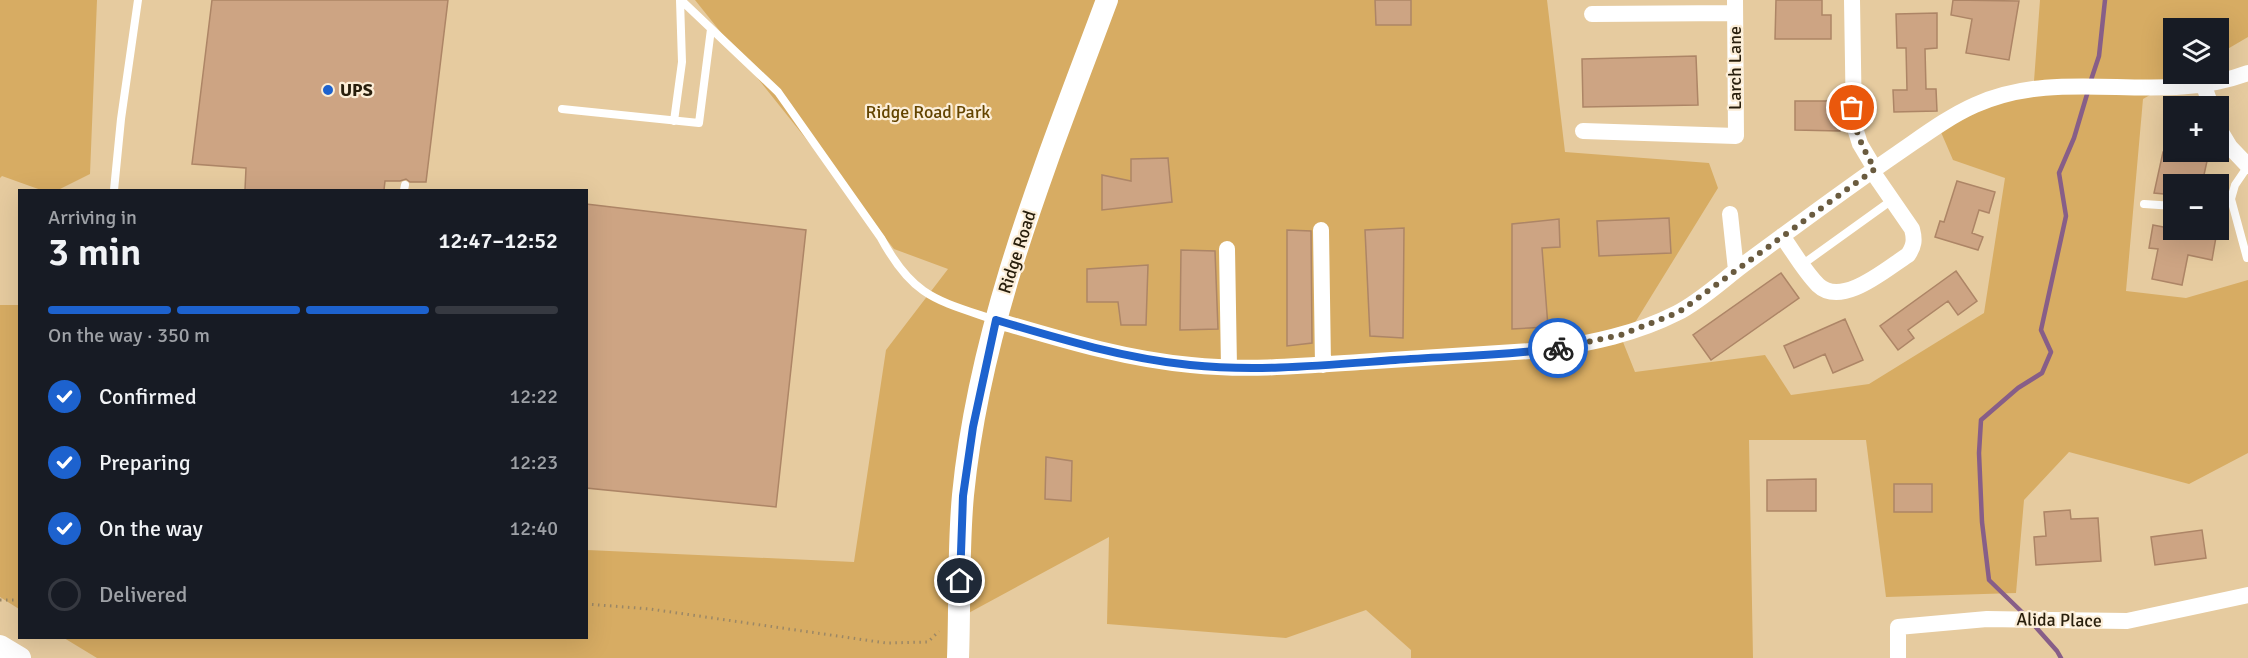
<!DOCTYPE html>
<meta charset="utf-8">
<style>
:root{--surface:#171b24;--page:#242831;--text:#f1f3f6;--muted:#9ea1a6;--line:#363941;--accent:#1d62ce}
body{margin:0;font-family:Signika,sans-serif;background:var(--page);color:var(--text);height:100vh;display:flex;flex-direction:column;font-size:22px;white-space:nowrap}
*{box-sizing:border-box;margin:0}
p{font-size:20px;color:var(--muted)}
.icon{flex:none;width:33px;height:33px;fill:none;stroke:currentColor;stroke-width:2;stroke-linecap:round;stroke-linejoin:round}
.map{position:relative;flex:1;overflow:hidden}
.details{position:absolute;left:18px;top:189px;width:570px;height:450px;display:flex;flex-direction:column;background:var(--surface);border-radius:0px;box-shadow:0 6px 24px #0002}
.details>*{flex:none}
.controls{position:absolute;left:2163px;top:18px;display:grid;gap:12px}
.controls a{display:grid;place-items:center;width:66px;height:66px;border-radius:0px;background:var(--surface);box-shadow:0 6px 24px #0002;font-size:30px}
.pin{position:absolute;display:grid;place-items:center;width:51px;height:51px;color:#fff;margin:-26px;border:3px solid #fff;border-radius:50%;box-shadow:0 2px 6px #0007}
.courier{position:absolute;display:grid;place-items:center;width:60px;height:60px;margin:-30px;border:4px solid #1d62ce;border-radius:50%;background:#fff;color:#222;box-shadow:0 2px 8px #0007}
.head em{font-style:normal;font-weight:600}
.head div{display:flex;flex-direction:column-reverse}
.head{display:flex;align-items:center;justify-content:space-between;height:102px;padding:0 30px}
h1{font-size:39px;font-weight:600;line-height:45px}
.bar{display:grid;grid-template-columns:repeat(4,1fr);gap:9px 6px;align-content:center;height:72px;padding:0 30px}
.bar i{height:8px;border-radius:4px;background:var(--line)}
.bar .current{background:var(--accent)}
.bar p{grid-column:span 4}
ol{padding:0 30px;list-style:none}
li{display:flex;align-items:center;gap:18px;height:66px}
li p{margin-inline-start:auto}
li .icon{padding:6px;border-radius:50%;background:var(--accent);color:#fff;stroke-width:4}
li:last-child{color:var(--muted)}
li i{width:33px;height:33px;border:3px solid var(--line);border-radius:50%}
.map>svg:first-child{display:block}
</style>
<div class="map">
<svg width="2248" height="658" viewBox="0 0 2248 658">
<rect width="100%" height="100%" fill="#e6cb9f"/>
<path fill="#d7ac63" d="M0 0H97L90 174 58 190H41L2 176 0 178Z
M695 0H1547L1565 152 1709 163 1718 188 1623 342 1635 372 1765 355 1791 395 1869 384 1984 313 2005 178 1953 160 1937 123 2034 81 2040 0H2248V37L2219 54 2218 28H2174V74H2186L2143 99 2126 291 2186 298 2248 280V453L2189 484 2069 452 2024 500 2016 593 1886 597 1866 440H1749L1753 658H1411V650L1366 610 1286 638 1107 624 1109 537 963 616 960 658H97L64 638H586L587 550 854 562 886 350 948 269 894 249Z
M0 305H19V609L0 597Z"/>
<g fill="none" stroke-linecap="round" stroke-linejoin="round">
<path stroke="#875e88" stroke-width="4.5" d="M2090 83 2099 56 2105 0
M2025 615 1989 580 1982 522 1979 453 1981 420 2018 388 2042 373 2051 352 2041 330 2066 216 2059 173 2074 138 2088 91
M2033 624 2057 651 2061 658"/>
</g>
<path fill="#cda483" stroke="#ad8566" stroke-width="1.5" d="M212 0H448L426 182H410L406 179 400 181H385L384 190H245L246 168 192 164Z
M1375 0H1411V25H1376Z
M1776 0H1822V15H1831V39H1775Z
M1953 0 2019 1 2009 60 1966 53 1972 19 1951 15Z
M1937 13V48L1925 49 1926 89H1936L1937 111 1894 112 1893 90H1907L1906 48H1897L1896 14Z
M1696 56 1698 105 1583 107 1582 59Z
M1795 101H1840V131L1795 130Z
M2163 152H2209L2202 184H2174V195L2154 193Z
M1168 158 1172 202 1102 210V175L1131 181V159Z
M1957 181 1995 192 1989 213 1979 210 1972 233 1983 237 1978 250 1935 237 1940 221 1944 222Z
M586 204 806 230 776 507 586 488Z
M1669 218 1671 253 1599 256 1597 221Z
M1559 219 1560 247 1542 248 1548 327 1512 329V224Z
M2153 225 2216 237 2212 260 2188 255 2182 285 2152 279 2158 249 2149 248Z
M1404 228 1403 338 1370 336 1365 230Z
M1287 230 1311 231 1312 343 1287 346Z
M1181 250 1215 251 1218 329 1180 330Z
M1148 265 1146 325H1121L1118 302H1087V269Z
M1956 271 1977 301 1958 315 1948 301 1908 330 1914 338 1898 350 1880 326Z
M1781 273 1799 298 1711 360 1693 335Z
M1845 319 1863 360 1833 373 1825 354 1794 368 1784 346Z
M1046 457 1072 461 1071 501 1045 499Z
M1816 479V511H1767V480Z
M1894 484H1932V512H1894Z
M2070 510 2071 519 2098 518 2101 561 2036 565 2034 537 2046 536 2044 512Z
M2202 530 2206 558 2155 565 2151 537Z"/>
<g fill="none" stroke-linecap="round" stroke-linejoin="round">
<path stroke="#9b8765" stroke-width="3" stroke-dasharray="1.5 4.5" stroke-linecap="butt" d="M0 600H20
M586 604 650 609 886 643 928 642 939 631"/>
<path stroke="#fff" stroke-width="8" d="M681 0 778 92 881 238C913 297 936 300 995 320
M562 109 699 123 711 29
M674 121 682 62 680 0
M114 190 121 119 138 0
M404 190 405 185
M2218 203 2231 199
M2144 204 2174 206
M2247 258 2231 199 2235 185 2248 166
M1803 264 1892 200"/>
<path stroke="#fff" stroke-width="16" d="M1852 0 1854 125 1860 144 1875 169
M1592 14 1735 13
M2204 86 2211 106
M2218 127 2230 147 2248 166
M1583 131 1736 136 1735 0
M1730 214 1736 270
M1321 230 1323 365
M1782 236C1793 251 1804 271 1818 285 1842 308 1886 269 1908 255 1914 246 1915 240 1912 229L1872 171
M1227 249 1229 367
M995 320C1060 339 1124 359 1191 365 1247 371 1303 366 1360 362 1422 358 1484 354 1546 350 1591 343 1636 334 1677 313 1701 301 1725 278 1747 262 1797 225 1847 188 1898 153 1923 136 1948 117 1975 105 2064 65 2158 107 2248 73
M1898 658V627L1987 619 2127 621 2248 595"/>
<path stroke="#fff" stroke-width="22" d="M0 646 20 658
M958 658C960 604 958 548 963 495 980 322 1047 161 1107 0"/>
</g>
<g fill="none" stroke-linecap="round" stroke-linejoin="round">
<path stroke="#6a5b3f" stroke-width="6" stroke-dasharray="0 10.8" d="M1558 348 1621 335 1679 312 1875 169C1863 149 1855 132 1852 108"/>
<path stroke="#1d62ce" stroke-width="8" d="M960 581 963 496 973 427 996 320C1060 339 1123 358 1190 365 1258 372 1327 365 1395 360 1449 356 1504 356 1558 348"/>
</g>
<circle fill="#1d62ce" stroke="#fceed8" stroke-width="2" cx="328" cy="90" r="6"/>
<g text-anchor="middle" stroke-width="4.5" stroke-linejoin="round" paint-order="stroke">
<g font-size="18" fill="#281e0c" stroke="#fceed8">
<text transform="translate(1735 68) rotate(-90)" y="6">Larch Lane</text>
<text transform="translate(1017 252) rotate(-72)" y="6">Ridge Road</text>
<text transform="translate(2059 620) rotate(1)" y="6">Alida Place</text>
</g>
<g font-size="18" font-weight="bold" fill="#281e0c" stroke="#fceed8" text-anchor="start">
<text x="340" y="96">UPS</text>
</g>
<g font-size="18" fill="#634400" stroke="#fceed8">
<text x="928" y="118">Ridge Road Park</text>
</g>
</g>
</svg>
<div class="controls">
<a><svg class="icon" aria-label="layers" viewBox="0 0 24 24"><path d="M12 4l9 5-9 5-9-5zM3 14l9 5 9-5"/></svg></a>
<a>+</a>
<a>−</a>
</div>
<div class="pin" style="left:1852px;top:108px;background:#ea580c"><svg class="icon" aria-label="bag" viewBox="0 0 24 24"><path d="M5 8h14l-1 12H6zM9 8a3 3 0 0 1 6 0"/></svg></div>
<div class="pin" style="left:960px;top:581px;background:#1f2937"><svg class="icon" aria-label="home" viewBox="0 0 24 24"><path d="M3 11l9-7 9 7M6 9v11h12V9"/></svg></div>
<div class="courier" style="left:1558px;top:348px"><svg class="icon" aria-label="bike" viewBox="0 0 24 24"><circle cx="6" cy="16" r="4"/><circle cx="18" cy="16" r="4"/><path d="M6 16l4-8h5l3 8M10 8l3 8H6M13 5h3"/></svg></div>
<section class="details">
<div class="head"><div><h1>3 min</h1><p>Arriving in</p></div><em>12:47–12:52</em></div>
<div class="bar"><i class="current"></i><i class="current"></i><i class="current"></i><i></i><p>On the way · 350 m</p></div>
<ol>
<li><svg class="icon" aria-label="check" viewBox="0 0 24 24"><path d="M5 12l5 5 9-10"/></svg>Confirmed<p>12:22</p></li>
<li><svg class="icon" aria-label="check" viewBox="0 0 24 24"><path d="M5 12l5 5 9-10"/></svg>Preparing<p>12:23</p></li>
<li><svg class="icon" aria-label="check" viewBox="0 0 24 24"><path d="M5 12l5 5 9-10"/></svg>On the way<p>12:40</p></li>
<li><i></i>Delivered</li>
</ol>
</section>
</div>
